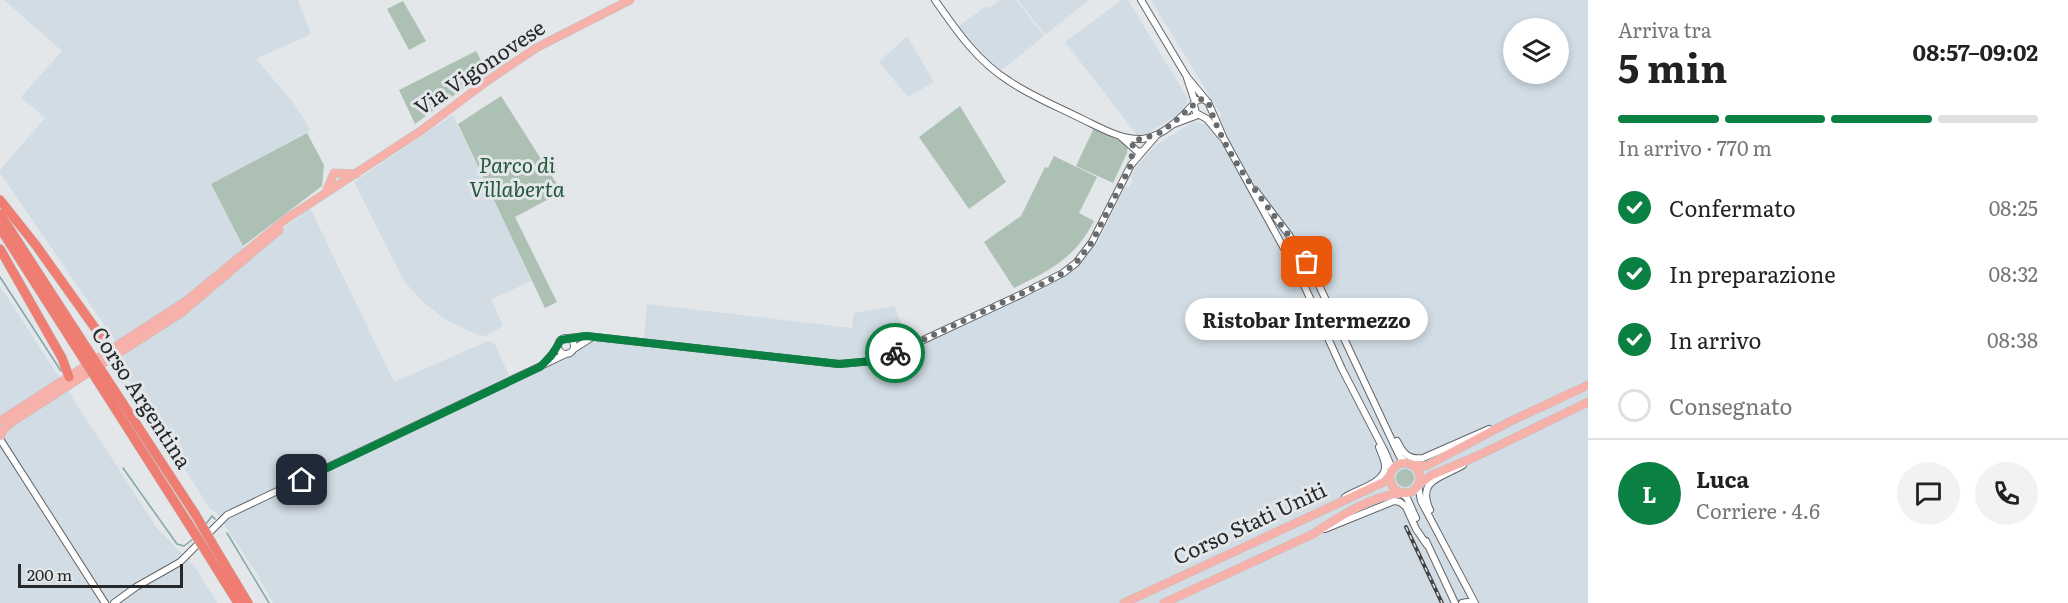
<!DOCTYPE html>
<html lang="it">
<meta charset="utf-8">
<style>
:root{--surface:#fff;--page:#f2f2f2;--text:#222;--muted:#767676;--line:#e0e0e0;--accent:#0b8043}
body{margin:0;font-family:Literata,serif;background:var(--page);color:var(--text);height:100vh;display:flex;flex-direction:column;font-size:22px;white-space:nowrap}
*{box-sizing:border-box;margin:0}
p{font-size:20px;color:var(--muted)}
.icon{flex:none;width:33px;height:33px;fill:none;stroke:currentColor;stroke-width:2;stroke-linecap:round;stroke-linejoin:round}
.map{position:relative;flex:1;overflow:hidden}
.panel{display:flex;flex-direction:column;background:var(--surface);width:480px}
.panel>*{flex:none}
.controls{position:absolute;left:1503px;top:18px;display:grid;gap:12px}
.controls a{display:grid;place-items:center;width:66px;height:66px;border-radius:50%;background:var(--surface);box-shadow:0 3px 9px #0003;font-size:30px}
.scale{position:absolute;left:18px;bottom:15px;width:165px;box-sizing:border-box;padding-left:6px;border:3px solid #262829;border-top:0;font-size:16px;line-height:21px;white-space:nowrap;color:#262829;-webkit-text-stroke:4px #e3e7ea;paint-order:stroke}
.pin{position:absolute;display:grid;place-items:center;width:51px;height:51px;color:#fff;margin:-26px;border-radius:12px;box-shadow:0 3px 9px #0006}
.courier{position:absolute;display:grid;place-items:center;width:60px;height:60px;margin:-30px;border:4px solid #0b8043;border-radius:50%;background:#fff;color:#222;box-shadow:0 2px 8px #0007}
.bubble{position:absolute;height:42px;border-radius:21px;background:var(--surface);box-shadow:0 3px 9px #0003;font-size:20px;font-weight:700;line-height:42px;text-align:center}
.head em{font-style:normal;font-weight:700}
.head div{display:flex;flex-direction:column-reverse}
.head{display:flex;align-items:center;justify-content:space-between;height:102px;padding:0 30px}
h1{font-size:39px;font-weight:700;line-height:45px}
.bar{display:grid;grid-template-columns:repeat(4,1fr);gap:9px 6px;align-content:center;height:72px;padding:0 30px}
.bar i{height:8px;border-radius:4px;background:var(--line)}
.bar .active{background:var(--accent)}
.bar p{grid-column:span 4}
.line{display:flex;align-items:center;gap:15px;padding:0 30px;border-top:2px solid var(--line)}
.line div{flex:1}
.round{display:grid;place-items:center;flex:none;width:63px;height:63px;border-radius:32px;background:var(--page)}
ol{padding:0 30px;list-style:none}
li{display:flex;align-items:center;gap:18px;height:66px}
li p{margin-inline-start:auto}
li .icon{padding:6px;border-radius:50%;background:var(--accent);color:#fff;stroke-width:4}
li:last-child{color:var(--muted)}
li i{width:33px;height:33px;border:3px solid var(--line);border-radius:50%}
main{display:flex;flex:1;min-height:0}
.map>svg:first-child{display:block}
</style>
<main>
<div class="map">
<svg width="1588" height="603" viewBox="0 0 1588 603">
<rect width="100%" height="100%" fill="#e3e7ea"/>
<path fill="#d1dce4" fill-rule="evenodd" d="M4 0H298L311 34 256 59 292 101 311 130 211 185 249 256 310 208 394 382 488 341 495 344 510 378 552 358 582 339 643 347 647 304 852 328 854 313 894 306 912 349 1019 298 1078 265 1098 242 1125 187H1130L1133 180 1131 176 1137 166 1156 145 1195 121 1202 124 1222 116 1151 0H1588V603H273L257 574 216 512 210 509 117 362 125 355 0 173V170L45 118 21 97 62 51ZM1514 28H1558V74H1514Z
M1001 0H1016L1044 36 998 73 956 28 985 7 989 8Z
M1018 0H1089L1045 35Z
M1122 0H1128L1188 99 1182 112 1145 135 1138 136 1065 42Z
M907 36 934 82 908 97 879 62Z
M453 115 532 281 491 299 503 326 486 336 478 335 446 320 423 302 404 281 354 182Z
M0 286 157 528 195 567 217 603H0Z"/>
<path fill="#acc1b4" d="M403 1 426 41 409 50 387 9Z
M476 51 485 68 484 73 415 124 399 90Z
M501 96 562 192 515 217 557 302 545 308 458 124Z
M960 106 1006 182 969 209 919 137Z
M1094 128 1128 145 1127 153 1113 183 1076 166Z
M307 133 324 165 322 186 243 246 211 184Z
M1054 156 1097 177 1079 213 1094 221C1075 258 1051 270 1014 288L984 242 1021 216 1045 167 1048 168Z
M1396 478a9 9 0 1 1 18 0a9 9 0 1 1-18 0Z"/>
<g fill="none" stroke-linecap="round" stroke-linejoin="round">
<path stroke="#80a6a9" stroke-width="1.5" d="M0 277 61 371
M123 468 177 544 184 546 193 539
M206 524 212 516 215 519
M227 533 269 603"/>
<defs>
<path id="minor" d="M935 0C956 30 977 61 1009 81 1031 96 1058 107 1082 119 1101 128 1121 140 1142 139 1164 137 1184 115 1197 100L1203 99 1208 102 1224 139 1304 285 1342 369 1385 452 1391 466V473
M1141 0 1187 77 1206 100
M1187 78 1195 102
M1194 105 1196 113 1207 119 1221 136
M1174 124 1198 115
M1120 136 1138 152 1143 151 1156 136
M1255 190 1289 235 1316 279 1396 449 1400 457 1408 464
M558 346a8 8 0 1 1 16 0a8 8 0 1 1-16 0Z
M569 338 586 336 839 364 873 361 891 355 1022 294 1063 273 1076 263 1092 242 1131 165 1143 151
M574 349 591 338
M545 362 558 347
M0 439 105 603
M1397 441C1403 453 1408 460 1423 458L1489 429
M1418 486 1421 501 1475 603
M1401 493 1407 498 1416 518
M1345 497C1357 489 1386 483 1385 466 1385 460 1381 453 1379 447
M1430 510C1416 479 1442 478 1463 465
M1325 529 1394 501 1400 502 1406 507 1416 529 1427 545
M1426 541 1455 603
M114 603 136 587 180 562 227 515 566 354
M1462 603 1473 601"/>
<path id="major" d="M326 192 334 173 356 174
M0 421 186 301 286 219 422 130 487 81 536 48 630 0
M0 436 4 429 12 422 181 313 279 230
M1390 478a15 15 0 1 1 30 0a15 15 0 1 1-30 0Z
M1412 465 1426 466 1509 422 1588 385
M1419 484 1432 475 1475 457 1588 402
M1124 603 1371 488 1384 482 1390 475
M1164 603 1313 534C1339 517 1369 497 1400 493"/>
<path id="highway" d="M0 200 35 244 110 349
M0 214 88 350
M0 228 81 355
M0 249 62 358 69 377
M105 376 195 514
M97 380 188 523
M212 543 248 603
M205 550 238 603"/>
</defs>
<use href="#minor" stroke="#626669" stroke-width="8"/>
<use href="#major" stroke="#c2c3c3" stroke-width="9"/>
<use href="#highway" stroke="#c2c3c3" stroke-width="10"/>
<use href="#minor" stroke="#fff" stroke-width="6"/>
<use href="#major" stroke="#f6b1aa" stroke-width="8"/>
<use href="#highway" stroke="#f07d72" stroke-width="9"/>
<defs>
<path id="rail" d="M1406 527 1442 603"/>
</defs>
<use href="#rail" stroke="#414345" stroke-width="4"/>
<use href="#rail" stroke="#e3e7ea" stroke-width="1.5" stroke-dasharray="4.5" stroke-linecap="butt"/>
<defs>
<path id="highway-bridge" d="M88 350 105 376
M81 355 97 380
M195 514 212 543
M188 523 205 550"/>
</defs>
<use href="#highway-bridge" stroke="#c2c3c3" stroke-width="10" stroke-linecap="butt"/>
<use href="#highway-bridge" stroke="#f07d72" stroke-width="9"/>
</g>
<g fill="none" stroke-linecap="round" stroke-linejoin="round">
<path stroke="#686b6d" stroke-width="6" stroke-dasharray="0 10.8" d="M895 353 1040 285 1063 273 1076 263 1092 242 1131 165 1133 141 1158 134 1172 124 1200 99 1206 100 1209 104C1227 165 1274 210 1307 262"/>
<path stroke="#0b8043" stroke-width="8" d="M302 480 540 367 551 356 561 340 586 336 839 364 873 361 895 353"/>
</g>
<g text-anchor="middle" stroke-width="6" stroke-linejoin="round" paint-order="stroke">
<g font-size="21" fill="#262829" stroke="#e3e7ea">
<text transform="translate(480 68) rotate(-34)" y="7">Via Vigonovese</text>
<text transform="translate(141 398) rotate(57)" y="7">Corso Argentina</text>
<text transform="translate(1250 524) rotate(-25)" y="7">Corso Stati Uniti</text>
</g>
<g font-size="21" font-style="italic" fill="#23573c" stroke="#e3e7ea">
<text x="517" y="173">Parco di<tspan x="517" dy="24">Villaberta</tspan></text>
</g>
</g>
</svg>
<div class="controls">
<a><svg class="icon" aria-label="layers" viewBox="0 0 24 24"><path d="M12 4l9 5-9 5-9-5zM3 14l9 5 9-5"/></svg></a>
</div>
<div class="scale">200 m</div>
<div class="pin" style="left:1307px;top:262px;background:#ea580c"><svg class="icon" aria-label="bag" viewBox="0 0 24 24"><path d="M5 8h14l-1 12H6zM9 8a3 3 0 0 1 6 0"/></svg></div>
<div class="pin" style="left:302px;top:480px;background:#1f2937"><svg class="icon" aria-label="home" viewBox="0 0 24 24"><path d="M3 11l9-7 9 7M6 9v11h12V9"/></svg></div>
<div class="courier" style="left:895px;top:353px"><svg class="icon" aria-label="bike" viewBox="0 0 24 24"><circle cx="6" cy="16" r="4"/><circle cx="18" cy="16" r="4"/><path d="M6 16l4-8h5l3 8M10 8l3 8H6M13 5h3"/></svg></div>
<div class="bubble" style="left:1185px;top:298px;width:243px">Ristobar Intermezzo</div>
</div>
<section class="panel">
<div class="head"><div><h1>5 min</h1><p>Arriva tra</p></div><em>08:57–09:02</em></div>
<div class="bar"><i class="active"></i><i class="active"></i><i class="active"></i><i></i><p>In arrivo · 770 m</p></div>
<ol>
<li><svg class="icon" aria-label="check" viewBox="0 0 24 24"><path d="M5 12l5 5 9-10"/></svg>Confermato<p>08:25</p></li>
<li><svg class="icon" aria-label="check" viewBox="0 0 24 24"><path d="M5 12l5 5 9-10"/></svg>In preparazione<p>08:32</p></li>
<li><svg class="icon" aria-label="check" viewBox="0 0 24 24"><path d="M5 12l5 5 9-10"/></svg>In arrivo<p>08:38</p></li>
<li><i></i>Consegnato</li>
</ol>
<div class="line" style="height:108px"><b class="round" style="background:var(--accent);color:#fff">L</b><div><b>Luca</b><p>Corriere · 4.6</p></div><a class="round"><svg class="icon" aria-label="chat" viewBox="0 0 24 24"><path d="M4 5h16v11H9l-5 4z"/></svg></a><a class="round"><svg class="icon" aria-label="phone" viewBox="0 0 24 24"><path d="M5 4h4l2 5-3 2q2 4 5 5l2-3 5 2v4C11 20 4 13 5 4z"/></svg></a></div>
</section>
</main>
